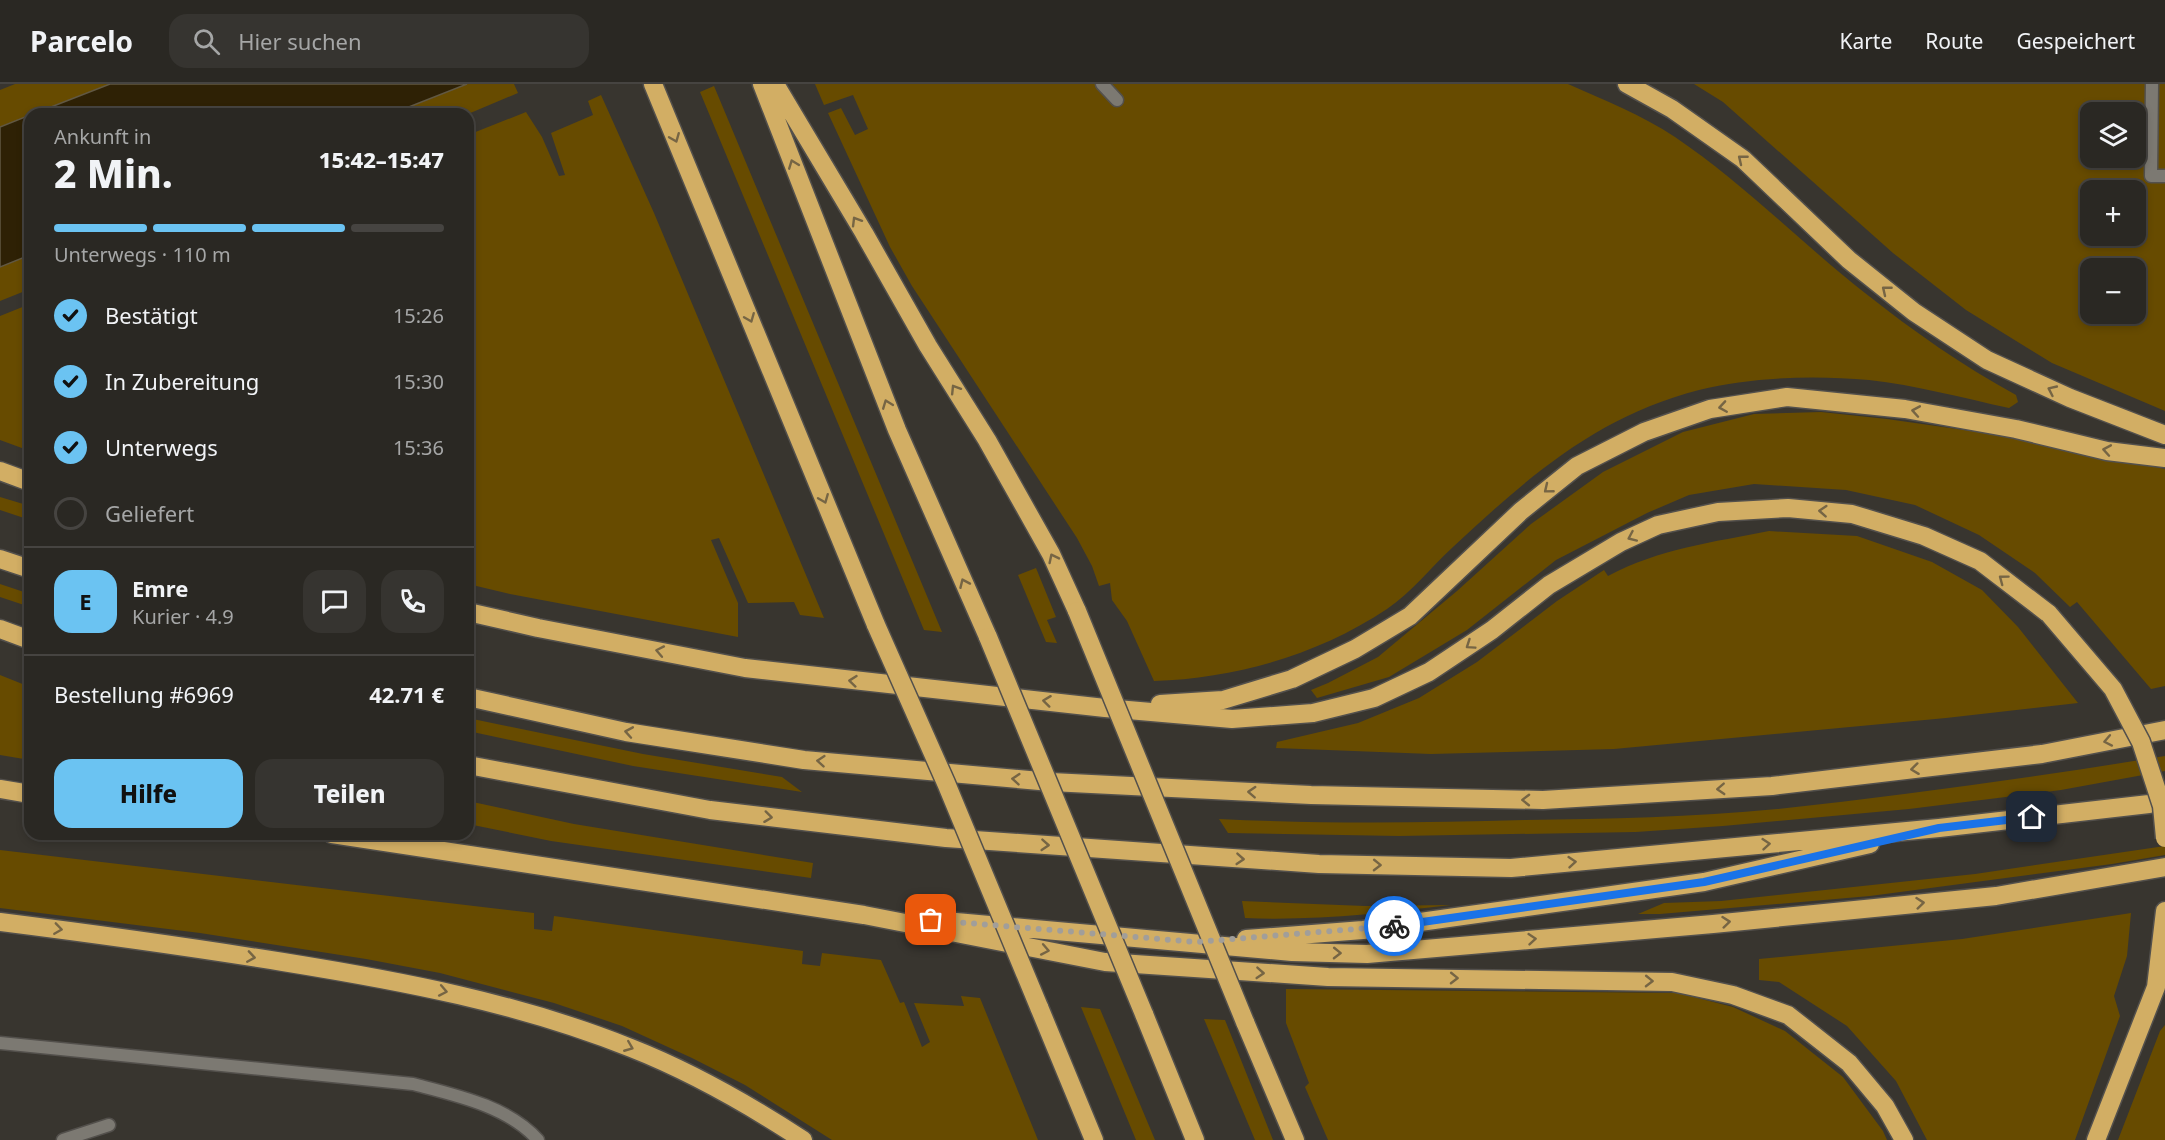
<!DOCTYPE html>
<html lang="de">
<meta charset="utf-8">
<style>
:root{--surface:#2a2823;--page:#363430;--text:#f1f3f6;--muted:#a5a6a6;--line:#464441;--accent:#6bc3f2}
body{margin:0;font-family:"Noto Sans",sans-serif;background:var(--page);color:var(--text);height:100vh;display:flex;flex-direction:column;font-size:22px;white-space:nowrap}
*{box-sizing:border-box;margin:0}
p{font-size:20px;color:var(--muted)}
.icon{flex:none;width:33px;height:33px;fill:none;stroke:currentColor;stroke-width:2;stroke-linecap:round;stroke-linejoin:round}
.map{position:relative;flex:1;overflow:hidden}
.details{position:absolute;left:24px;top:24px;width:450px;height:732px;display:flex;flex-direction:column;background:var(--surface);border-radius:18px;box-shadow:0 3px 9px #0003,0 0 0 2px var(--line)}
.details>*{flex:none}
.tools{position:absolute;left:2080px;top:18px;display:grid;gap:12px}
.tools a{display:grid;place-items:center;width:66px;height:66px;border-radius:12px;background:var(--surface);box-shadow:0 3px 9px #0003,0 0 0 2px var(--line);font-size:30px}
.pin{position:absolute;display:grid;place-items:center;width:51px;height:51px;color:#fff;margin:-26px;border-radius:12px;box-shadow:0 3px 9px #0006}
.courier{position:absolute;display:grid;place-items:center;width:60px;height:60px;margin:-30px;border:4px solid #1a73e8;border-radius:50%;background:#fff;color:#222;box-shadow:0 2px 8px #0007}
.overview em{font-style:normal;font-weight:800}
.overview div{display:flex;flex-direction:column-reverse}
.overview{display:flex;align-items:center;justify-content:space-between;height:102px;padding:0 30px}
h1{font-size:39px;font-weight:800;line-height:45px}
.bar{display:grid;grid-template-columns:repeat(4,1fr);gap:9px 6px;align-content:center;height:72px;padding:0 30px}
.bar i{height:8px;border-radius:4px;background:var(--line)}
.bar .selected{background:var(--accent)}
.bar p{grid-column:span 4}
.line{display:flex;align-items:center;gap:15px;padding:0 30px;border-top:2px solid var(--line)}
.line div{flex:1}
.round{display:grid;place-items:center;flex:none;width:63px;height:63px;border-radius:18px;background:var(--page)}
ol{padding:0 30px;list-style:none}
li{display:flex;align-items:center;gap:18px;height:66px}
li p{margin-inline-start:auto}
li .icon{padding:6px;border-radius:50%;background:var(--accent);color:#111;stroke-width:4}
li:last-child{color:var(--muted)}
li i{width:33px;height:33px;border:3px solid var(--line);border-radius:50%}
.action{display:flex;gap:12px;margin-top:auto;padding:12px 30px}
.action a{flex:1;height:69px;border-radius:18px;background:var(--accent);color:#111;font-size:24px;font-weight:800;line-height:69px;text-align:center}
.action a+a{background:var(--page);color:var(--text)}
header{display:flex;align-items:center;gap:36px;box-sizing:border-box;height:84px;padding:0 30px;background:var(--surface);border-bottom:2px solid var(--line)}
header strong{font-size:28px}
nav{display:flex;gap:33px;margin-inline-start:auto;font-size:21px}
.search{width:420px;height:54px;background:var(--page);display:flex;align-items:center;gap:15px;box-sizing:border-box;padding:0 21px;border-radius:18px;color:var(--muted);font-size:22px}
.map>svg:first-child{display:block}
</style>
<header>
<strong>Parcelo</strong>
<div class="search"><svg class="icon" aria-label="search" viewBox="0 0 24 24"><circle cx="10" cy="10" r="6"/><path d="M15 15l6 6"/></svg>Hier suchen</div>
<nav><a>Karte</a><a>Route</a><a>Gespeichert</a></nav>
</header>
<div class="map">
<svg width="2165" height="1056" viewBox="0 0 2165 1056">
<rect width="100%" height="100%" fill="#38352f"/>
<path fill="#674b00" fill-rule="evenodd" d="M15 0H110L0 43V6Z
M467 0H514L518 9 468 30H391Z
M815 0H1568C1604 16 1642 31 1675 53 1743 99 1800 158 1865 209 1913 247 1963 282 2016 311L2018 318 2009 324C1963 314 1915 301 1869 296 1813 291 1753 293 1699 306 1597 332 1527 394 1453 463 1431 483 1412 508 1387 525 1318 571 1236 594 1154 597L1127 537 1112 516 1110 499 1099 502 1092 482 1077 454 912 202 890 163 828 29 841 24 855 51 868 45 853 11 824 21Z
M1694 0H2165V327L2052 279 1966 226 1893 169 1723 18ZM2091 28H2136V74H2091ZM2091 106H2136V152H2091ZM2091 184H2136V230H2091Z
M714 2 942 548 924 546 700 8Z
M601 11 654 129 824 534 800 531 794 518 748 519 719 454 711 456 738 519V553L510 510 468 500V51L526 28 542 53 559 92 565 91 551 49 593 31 588 17Z
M30 171V205L0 217V183Z
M30 220V367L0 356V232Z
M1821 328 1887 335 2013 353 2165 385V602L2151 605 2077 518 2070 523 2035 489 1979 451 1915 421 1846 406 1754 400 1689 411 1647 429 1556 476 1467 546 1389 593 1317 614 1311 606 1328 599 1378 573 1457 507 1531 440 1603 388 1683 348 1754 330Z
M0 413 30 422V436L0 426Z
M1769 447 1857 452 1932 478 1982 506 2018 543 2078 619 1946 634 1614 665 1431 670 1276 664 1277 658 1358 639 1419 614 1477 578 1557 517 1604 486 1608 492C1658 465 1714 458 1769 447Z
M1036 484 1056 533 1047 536 1057 559 1046 558 1018 491Z
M0 500 30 510V523L0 513Z
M0 591 30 603V676L0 671Z
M468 634 643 670 782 693 802 708 633 682 468 647Z
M2165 672V687L2061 706 1909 725 1723 742 1636 748 1399 752 1228 749 1219 735C1321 740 1422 739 1524 736 1608 735 1693 733 1777 725 1907 711 2036 693 2165 672Z
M468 717 574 740 813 779 811 794 551 757 468 740Z
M2165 762V771L2112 780 1870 812 1660 830H1638L1664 819 1721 817 1975 790Z
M0 766 534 829V845L552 847 554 832 803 867 802 880 820 882 822 869 881 876 900 919 904 918 922 963 930 958 914 919 964 922 961 912 980 914 1038 1056H832L745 1001 692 974 622 942 554 919 440 889 366 875 200 849 0 824Z
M1242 817 1365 822 1451 821C1383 829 1314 837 1245 834Z
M2131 829 2127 872 2114 912 2120 932 2075 1056H1927L1896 997 1847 942 1779 898 1759 896V875L1962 855Z
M1286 905 1678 909 1733 923 1785 947 1843 993 1883 1047 1887 1056H1328L1305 1003 1309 999 1286 939Z
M1081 923 1100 925 1155 1056H1136Z
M1204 935 1225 936 1273 1056H1255Z
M2165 941V1056H2118L2160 947Z"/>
<path fill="#2e2105" stroke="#615843" stroke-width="1.5" d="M110 0H467L391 30H33Z
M30 31V171L0 183V43Z"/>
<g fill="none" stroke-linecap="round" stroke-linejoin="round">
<defs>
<path id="lane" d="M1102 0 1117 16
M2152 0 2151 92H2165
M0 959 413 1000C455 1011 508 1022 538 1056"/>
<path id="street" d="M63 1056 109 1041"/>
<path id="highway" d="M653 0 876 541
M762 0 897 346 988 553
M775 0 864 149 928 262 987 356 1051 470 1077 527
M1627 0 1672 25 1743 75 1849 176 1914 228 1987 276 2070 314 2165 351
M0 387 30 398
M0 475 30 485
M468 528 538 544 745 584 1105 624 1232 635 1313 629 1374 614 1429 588 1492 546 1549 501 1621 458 1658 441 1718 428 1788 424 1852 430 1924 452 1980 477 2049 530
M0 545 30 556
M468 613 626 648 804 676 1051 698 1311 711 1543 716 1772 702 2042 670 2165 646
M1160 620 1223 616 1292 595 1355 565 1410 532 1521 427 1577 382 1644 348 1710 325 1787 313 1905 325 2016 345 2107 367 2165 374
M468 681 710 726 946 754 1319 780 1511 784 1939 744 2149 720 2165 716
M0 705 30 710
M332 750 864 831 1105 878 1328 893 1672 898 1733 911 1788 931 1849 979 1885 1022 1904 1056
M0 838C95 850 189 863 283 878 401 897 519 919 631 964 692 988 748 1020 803 1056
M956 838 1292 868 1367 870 1713 840 1996 812 2165 783
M1246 855 1363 846 1704 798 1870 760
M1039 923 1094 1056
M1144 930 1195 1056
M1245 938 1295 1056
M2096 1056 2156 903 2165 827"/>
</defs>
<use href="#lane" stroke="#53504c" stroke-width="15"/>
<use href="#street" stroke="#53504c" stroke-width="15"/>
<use href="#highway" stroke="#53504c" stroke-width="21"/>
<use href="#lane" stroke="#7c7972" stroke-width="12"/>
<use href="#street" stroke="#7c7972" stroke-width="12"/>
<use href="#highway" stroke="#d2ae64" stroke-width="18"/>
<defs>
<path id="highway-bridge" d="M1077 527 1245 938
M2049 530 2113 605 2141 658 2162 722 2165 754
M876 541 946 699 1039 923
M988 553 1144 930"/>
</defs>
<use href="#highway-bridge" stroke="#53504c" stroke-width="21" stroke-linecap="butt"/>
<use href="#highway-bridge" stroke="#d2ae64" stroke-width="18"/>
</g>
<defs><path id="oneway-chevron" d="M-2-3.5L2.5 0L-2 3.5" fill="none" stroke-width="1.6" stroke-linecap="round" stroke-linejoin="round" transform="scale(1.5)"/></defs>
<g stroke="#766544">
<use href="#oneway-chevron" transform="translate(675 54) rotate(68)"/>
<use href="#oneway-chevron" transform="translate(1742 75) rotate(-141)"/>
<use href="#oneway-chevron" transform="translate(793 80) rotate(-111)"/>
<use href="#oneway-chevron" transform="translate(856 137) rotate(-121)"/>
<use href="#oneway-chevron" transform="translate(1886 206) rotate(-141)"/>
<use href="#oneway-chevron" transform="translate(750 234) rotate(68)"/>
<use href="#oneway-chevron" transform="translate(955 305) rotate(-122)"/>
<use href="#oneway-chevron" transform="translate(2052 306) rotate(-155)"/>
<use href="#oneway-chevron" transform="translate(887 320) rotate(-111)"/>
<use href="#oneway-chevron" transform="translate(1723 323) rotate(171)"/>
<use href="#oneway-chevron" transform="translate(1916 327) rotate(-170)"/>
<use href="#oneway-chevron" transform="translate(2107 366) rotate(-170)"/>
<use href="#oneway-chevron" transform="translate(1548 405) rotate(141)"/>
<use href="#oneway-chevron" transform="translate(824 415) rotate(68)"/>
<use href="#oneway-chevron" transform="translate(1823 427) rotate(-176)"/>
<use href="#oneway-chevron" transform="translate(1632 453) rotate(156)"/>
<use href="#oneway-chevron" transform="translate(1053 474) rotate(-116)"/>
<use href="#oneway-chevron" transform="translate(2003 495) rotate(-143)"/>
<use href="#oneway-chevron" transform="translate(964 499) rotate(-114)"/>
<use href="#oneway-chevron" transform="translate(1470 561) rotate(146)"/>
<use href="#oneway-chevron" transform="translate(660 567) rotate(-169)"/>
<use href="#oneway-chevron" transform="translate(853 597) rotate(-174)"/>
<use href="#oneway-chevron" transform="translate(1047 617) rotate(-173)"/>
<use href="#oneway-chevron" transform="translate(629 648) rotate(-170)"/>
<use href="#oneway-chevron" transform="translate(2108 657) rotate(169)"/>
<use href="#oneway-chevron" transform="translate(821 677) rotate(-175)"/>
<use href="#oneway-chevron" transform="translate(1915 685) rotate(173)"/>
<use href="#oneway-chevron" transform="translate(1016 695) rotate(-175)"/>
<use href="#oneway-chevron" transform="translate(1721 705) rotate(177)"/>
<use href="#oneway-chevron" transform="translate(1252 708) rotate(-177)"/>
<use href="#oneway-chevron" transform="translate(1526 716) rotate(-179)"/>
<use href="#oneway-chevron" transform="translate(768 733) rotate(7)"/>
<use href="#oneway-chevron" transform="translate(1766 760) rotate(-5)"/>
<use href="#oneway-chevron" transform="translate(1045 761) rotate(4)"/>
<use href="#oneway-chevron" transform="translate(1240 775) rotate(4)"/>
<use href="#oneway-chevron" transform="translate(1572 778) rotate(-5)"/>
<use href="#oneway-chevron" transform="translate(1377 781) rotate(1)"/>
<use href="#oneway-chevron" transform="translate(1920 819) rotate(-6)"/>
<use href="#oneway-chevron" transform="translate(1726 838) rotate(-6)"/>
<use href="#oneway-chevron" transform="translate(58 845) rotate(8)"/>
<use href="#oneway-chevron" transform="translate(1532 855) rotate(-5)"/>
<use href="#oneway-chevron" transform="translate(1045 866) rotate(11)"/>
<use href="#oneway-chevron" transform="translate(1337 869) rotate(1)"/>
<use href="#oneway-chevron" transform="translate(251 873) rotate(9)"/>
<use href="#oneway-chevron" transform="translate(1260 889) rotate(4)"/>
<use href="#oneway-chevron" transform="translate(1454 894) rotate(1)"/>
<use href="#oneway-chevron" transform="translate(1649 897) rotate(1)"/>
<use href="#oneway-chevron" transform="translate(443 907) rotate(11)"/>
<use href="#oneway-chevron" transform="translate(629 963) rotate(22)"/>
</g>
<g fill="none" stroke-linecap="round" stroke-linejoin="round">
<path stroke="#a19e9a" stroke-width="6" stroke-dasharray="0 10.8" d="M931 836 1196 858 1394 842"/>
<path stroke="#1a73e8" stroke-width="8" d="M1394 842 1704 798 1939 744 2032 733"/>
</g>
</svg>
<div class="tools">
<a><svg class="icon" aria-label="layers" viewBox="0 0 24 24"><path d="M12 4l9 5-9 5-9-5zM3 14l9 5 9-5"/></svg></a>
<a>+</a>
<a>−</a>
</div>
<div class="pin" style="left:931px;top:836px;background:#ea580c"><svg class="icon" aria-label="bag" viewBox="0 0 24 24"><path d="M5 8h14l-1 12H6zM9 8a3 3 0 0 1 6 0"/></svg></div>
<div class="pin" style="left:2032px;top:733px;background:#1f2937"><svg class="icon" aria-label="home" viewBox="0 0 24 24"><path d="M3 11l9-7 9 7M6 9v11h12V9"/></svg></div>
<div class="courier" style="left:1394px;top:842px"><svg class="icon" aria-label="bike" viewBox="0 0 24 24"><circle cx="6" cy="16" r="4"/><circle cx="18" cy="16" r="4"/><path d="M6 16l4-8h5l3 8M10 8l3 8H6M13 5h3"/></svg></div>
<section class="details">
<div class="overview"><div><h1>2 Min.</h1><p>Ankunft in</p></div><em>15:42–15:47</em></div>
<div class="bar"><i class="selected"></i><i class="selected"></i><i class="selected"></i><i></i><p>Unterwegs · 110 m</p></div>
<ol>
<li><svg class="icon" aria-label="check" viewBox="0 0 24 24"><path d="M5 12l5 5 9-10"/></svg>Bestätigt<p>15:26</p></li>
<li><svg class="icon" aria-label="check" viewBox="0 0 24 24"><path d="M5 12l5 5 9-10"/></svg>In Zubereitung<p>15:30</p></li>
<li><svg class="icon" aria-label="check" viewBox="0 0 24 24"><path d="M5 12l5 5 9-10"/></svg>Unterwegs<p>15:36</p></li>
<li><i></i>Geliefert</li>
</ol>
<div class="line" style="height:108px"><b class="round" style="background:var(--accent);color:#111">E</b><div><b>Emre</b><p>Kurier · 4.9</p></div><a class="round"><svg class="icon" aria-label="chat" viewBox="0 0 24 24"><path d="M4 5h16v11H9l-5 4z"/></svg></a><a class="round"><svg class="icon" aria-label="phone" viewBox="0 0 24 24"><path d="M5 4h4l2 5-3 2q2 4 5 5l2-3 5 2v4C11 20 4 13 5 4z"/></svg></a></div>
<div class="line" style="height:78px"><div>Bestellung #6969</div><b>42.71 €</b></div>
<div class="action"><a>Hilfe</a><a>Teilen</a></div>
</section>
</div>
